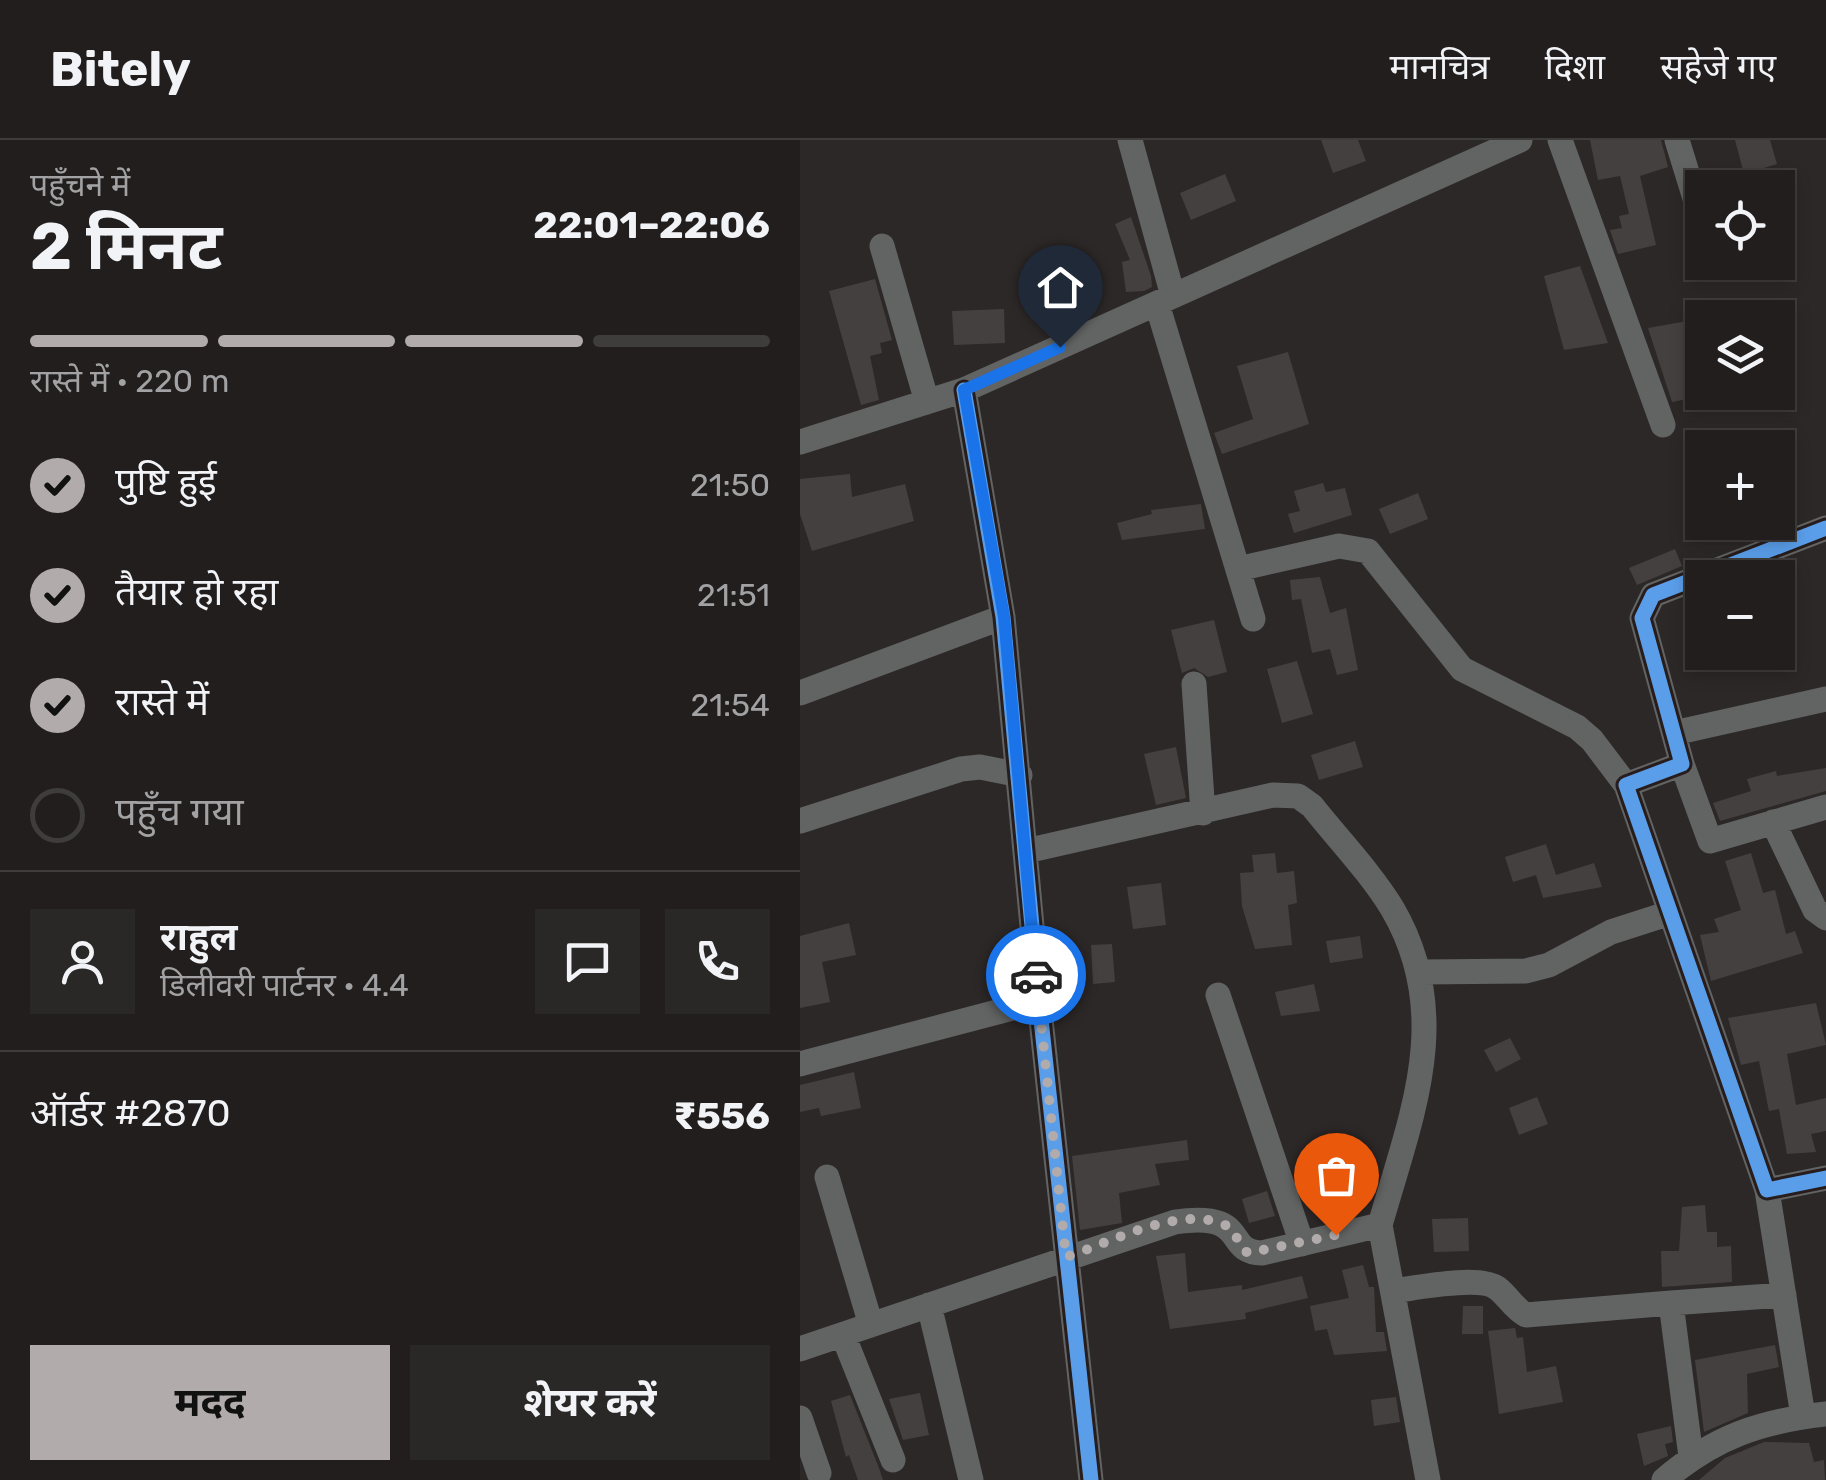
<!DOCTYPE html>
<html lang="hi">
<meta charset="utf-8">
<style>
:root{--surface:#221e1e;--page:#2a2727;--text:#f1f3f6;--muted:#a2a2a4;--line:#3f3c3c;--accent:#b1abab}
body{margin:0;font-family:Rubik,"Noto Sans Devanagari",sans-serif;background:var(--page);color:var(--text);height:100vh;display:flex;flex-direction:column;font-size:38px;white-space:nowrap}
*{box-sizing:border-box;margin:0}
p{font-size:32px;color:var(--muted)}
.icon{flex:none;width:55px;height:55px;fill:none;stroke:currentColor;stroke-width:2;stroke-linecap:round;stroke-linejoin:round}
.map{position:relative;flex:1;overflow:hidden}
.drawer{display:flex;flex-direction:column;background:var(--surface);width:800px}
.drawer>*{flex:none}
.fabs{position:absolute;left:885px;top:30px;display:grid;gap:20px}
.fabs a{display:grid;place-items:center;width:110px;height:110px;border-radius:0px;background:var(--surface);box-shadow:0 5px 15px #0003,0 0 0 2px var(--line);font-size:50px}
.pin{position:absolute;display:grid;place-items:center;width:85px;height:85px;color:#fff;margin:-102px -42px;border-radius:50% 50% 50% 0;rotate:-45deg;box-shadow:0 0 10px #0007}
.pin .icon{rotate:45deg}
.courier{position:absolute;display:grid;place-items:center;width:100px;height:100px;margin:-50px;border:8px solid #1a73e8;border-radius:50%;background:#fff;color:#222;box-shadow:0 2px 12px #0007}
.headline em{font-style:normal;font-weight:700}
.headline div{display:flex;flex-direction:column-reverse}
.headline{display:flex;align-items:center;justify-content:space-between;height:170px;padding:0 30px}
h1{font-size:65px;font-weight:700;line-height:75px}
.bar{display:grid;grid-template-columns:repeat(4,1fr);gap:15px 10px;align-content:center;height:120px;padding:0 30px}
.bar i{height:12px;border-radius:8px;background:var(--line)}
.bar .active{background:var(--accent)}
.bar p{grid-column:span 4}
.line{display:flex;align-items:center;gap:25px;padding:0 30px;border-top:2px solid var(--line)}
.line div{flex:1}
.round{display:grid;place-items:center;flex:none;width:105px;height:105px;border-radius:0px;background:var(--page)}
ol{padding:0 30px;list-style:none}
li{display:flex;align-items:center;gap:30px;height:110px}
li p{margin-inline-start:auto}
li .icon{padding:10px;border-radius:50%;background:var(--accent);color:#111;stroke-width:4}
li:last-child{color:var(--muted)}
li i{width:55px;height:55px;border:5px solid var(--line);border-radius:50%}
.button{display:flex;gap:20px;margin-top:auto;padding:20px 30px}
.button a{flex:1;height:115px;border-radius:0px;background:var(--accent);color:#111;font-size:40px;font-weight:700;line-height:115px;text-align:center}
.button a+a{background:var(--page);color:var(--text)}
header{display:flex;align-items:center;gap:60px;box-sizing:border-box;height:140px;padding:0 50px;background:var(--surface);border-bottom:2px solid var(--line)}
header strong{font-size:48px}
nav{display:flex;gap:55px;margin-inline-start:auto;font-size:35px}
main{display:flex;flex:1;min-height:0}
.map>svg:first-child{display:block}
</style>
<header>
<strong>Bitely</strong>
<nav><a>मानचित्र</a><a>दिशा</a><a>सहेजे गए</a></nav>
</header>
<main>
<section class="drawer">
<div class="headline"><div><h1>2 मिनट</h1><p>पहुँचने में</p></div><em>22:01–22:06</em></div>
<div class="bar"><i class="active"></i><i class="active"></i><i class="active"></i><i></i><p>रास्ते में · 220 m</p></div>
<ol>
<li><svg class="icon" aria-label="check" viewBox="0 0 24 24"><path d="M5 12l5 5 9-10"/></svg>पुष्टि हुई<p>21:50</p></li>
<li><svg class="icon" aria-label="check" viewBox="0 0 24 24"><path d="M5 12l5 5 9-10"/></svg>तैयार हो रहा<p>21:51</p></li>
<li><svg class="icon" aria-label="check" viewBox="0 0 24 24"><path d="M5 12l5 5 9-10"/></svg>रास्ते में<p>21:54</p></li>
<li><i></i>पहुँच गया</li>
</ol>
<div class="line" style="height:180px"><a class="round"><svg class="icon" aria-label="person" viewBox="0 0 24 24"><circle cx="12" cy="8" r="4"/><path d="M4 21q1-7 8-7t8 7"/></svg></a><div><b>राहुल</b><p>डिलीवरी पार्टनर · 4.4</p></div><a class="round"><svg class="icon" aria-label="chat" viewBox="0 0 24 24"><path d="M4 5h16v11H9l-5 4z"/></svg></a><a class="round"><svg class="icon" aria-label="phone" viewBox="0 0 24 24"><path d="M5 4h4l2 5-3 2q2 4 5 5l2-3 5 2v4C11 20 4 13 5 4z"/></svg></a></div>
<div class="line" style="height:130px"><div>ऑर्डर #2870</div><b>₹556</b></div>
<div class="button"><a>मदद</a><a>शेयर करें</a></div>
</section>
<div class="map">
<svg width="1026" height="1340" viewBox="0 0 1026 1340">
<rect width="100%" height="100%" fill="#2d2828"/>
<path fill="#44403f" d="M521 0H558L566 21 533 33Z
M790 0H861L868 27 840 36 856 105 818 114 810 90 822 88 819 76 829 74 820 36 798 40Z
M935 0H970L977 24 944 34Z
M425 34 436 61 391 80 380 53Z
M331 77 351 136 352 147 344 151 326 152 322 122 330 120 315 84Z
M780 126 808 203 764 210 744 136Z
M280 132 292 171 258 180 251 152 259 150 256 138Z
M75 139 92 200 80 203 82 213 70 216 79 260 61 265 29 151Z
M204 169 205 203 154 205 152 171Z
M893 180 902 256 872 262 848 188Z
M488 212 509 284 422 314 414 293 453 279 437 226Z
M50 334 52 357 105 344 114 381 12 411 0 374V339Z
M523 343 526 352 545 348 552 375 494 393 488 374 500 371 494 351Z
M618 353 628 379 590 394 579 369Z
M401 364 405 389 322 400 317 383 352 374 351 370Z
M875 409 882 426 837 445 829 428Z
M520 437 530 473 546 468 558 530 537 535 530 509 512 513 501 459 492 460 490 440Z
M414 480 427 532 408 537 394 528 382 533 371 490Z
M497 521 513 574 482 583 467 529Z
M555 601 563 627 519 640 511 615Z
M376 607 386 658 356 665 344 614Z
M1026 628V651L920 681 913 663 951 651 947 639 976 631 977 636Z
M746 704 756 735 794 723 802 747 743 758 736 735 713 742 705 717Z
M475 713 477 733 494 731 497 763 488 765 492 805 455 809 442 766 440 733 454 732 452 715Z
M951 713 963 753 975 750 986 794 995 791 1003 813 911 841 900 795 919 792 914 779 941 770 925 721Z
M361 743 366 785 333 789 327 747Z
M49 783 56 815 22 822 30 862 0 868V796Z
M560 796 563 818 530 823 526 801Z
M312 804 315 842 293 844 291 805Z
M514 844 520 871 481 876 475 852Z
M1016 863 1026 905 987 914 996 965 1026 958V991L1011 994 1016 1012 987 1014 979 969 969 971 959 921 941 925 928 878Z
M710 898 721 919 696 932 684 910Z
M54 932 61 968 21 976 19 968 0 972V945Z
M737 957 748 984 719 995 709 968Z
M387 1000 389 1020 355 1024 360 1045 319 1053 322 1083 280 1090 272 1016Z
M467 1051 475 1076 449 1083 442 1059Z
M905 1065 907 1092H917V1107L931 1106 932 1142 862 1147 861 1111H879L882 1067Z
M668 1078 669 1111 634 1112 632 1079Z
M385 1113 388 1152 442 1145V1150L502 1136 508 1158 445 1173 446 1179 370 1189 356 1116Z
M563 1125 569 1147H574L576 1192H584L587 1211 534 1215 527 1189 515 1191 510 1166 549 1158 542 1130Z
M663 1166H683V1194H662Z
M715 1188 717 1198 723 1197 727 1232 756 1226 763 1262 699 1274 688 1191Z
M975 1205 979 1227 947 1234 948 1273 904 1292 895 1220Z
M120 1253 129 1295 103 1300 89 1259Z
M50 1255 79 1328 83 1340H58L49 1315 46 1317 31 1261Z
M596 1257 600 1282 574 1286 571 1260Z
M871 1286 873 1302 865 1304 868 1316 844 1326 837 1294Z
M964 1302 1009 1303 1014 1322 1024 1320 1025 1340H899L925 1318Z"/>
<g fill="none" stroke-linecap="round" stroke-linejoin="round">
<path stroke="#626363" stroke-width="25" d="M330 0 373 156
M760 0 863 285
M877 0 902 81
M82 106 127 262
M357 164 453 479
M164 250 203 477 239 861 291 1340
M0 302 164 250 720 0
M1026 388 853 455 842 478 882 624 826 645 967 1050 1026 1038
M438 429 539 406 568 411 662 529 777 587 792 600 826 645
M394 544 403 673
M0 553 203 477
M874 593 1026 559
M882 624 910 701 1026 667
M0 681 161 629 180 627 220 635
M973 682 1015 770 1026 778
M226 711 473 655 498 656 512 666C538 699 570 732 592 768 655 875 611 976 580 1085
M621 832 726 831 749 825 811 792 870 773
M418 855 502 1104
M0 924 239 861
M27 1037 71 1185
M967 1050 1003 1276
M593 1151C616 1148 679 1135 697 1148 708 1156 713 1168 726 1175L871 1163 891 1317
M871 1163 984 1155
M129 1165 171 1340
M43 1195 93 1320
M0 1209 375 1082C452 1071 422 1112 462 1113L580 1085 628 1340
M0 1278 19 1333
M864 1340C914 1297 961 1281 1026 1274"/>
<defs>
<path id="cycleway" d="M164 250 203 477 239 861 291 1340
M1026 388 853 455 842 478 882 624 826 645 967 1050 1026 1038"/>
</defs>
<use href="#cycleway" stroke="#261d1c" stroke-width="21"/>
<use href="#cycleway" stroke="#5a9eea" stroke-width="15"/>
</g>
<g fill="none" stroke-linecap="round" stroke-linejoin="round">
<path stroke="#b1abab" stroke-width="10" stroke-dasharray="0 18" d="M236 835 266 1117C313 1102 389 1059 434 1090L440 1107 448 1113 536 1095"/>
<path stroke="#1a73e8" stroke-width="12" d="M236 835 204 477 164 250 260 207"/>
</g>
</svg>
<div class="fabs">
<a><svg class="icon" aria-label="locate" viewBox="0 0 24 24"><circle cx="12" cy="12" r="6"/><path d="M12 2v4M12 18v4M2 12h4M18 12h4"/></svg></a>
<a><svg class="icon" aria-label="layers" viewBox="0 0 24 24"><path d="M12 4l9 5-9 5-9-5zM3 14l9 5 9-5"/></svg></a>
<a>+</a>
<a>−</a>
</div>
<div class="pin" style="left:536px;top:1095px;background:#ea580c"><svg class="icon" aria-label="bag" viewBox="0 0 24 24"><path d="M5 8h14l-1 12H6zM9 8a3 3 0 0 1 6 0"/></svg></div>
<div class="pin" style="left:260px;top:207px;background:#1f2937"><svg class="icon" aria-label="home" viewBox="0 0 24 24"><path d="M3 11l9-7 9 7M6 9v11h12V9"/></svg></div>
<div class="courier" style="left:236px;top:835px"><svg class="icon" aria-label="car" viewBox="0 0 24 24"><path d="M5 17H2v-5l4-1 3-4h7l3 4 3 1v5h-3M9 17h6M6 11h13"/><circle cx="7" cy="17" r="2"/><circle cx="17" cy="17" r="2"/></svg></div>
</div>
</main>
